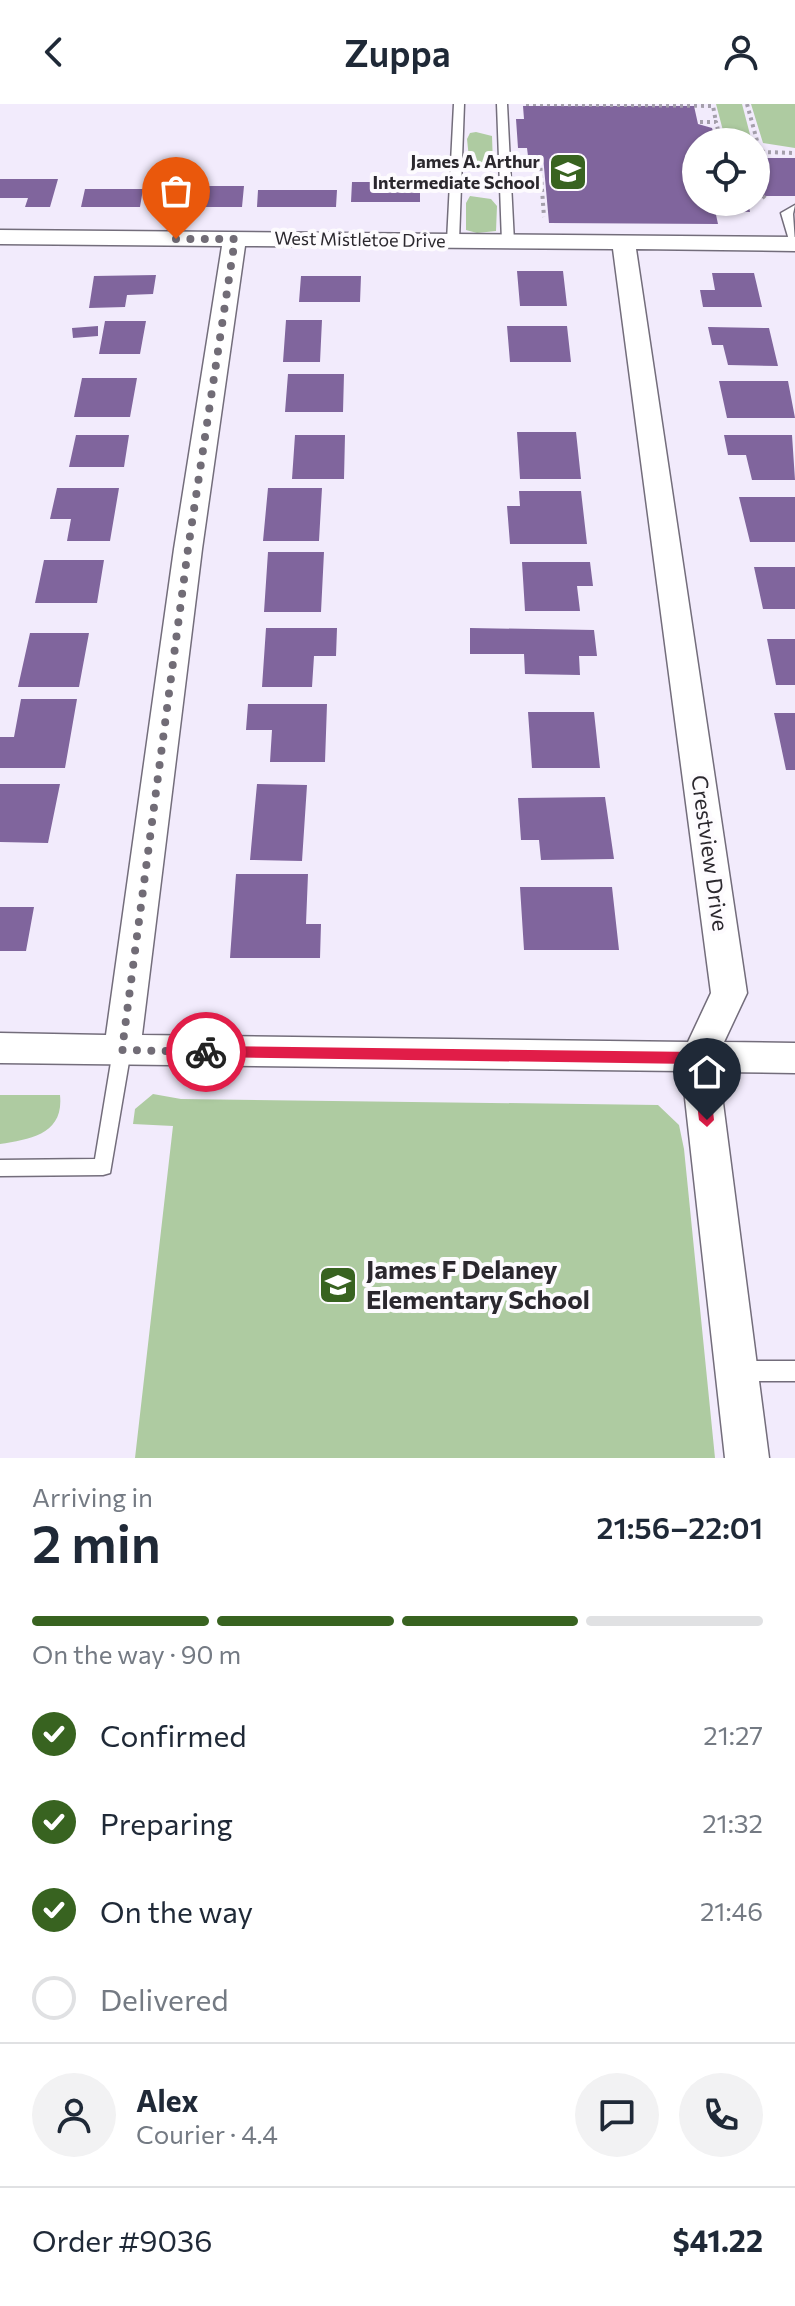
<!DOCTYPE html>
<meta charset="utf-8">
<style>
:root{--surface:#fff;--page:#f2f2f3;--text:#1f2937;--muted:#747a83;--line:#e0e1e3;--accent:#386320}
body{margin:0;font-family:Commissioner,sans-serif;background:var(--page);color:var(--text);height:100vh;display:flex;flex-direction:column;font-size:30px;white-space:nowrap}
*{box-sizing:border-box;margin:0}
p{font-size:26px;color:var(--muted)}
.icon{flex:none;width:44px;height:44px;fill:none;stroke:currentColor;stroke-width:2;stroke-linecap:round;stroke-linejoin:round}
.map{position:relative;height:1354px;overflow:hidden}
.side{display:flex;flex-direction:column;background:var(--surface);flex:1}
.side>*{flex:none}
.controls{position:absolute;left:682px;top:24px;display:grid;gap:16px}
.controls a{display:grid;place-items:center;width:88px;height:88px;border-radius:50%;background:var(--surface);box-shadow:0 2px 6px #0004;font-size:40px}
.pin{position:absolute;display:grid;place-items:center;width:68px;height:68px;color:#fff;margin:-82px -34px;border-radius:50% 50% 50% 0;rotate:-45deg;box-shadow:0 0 8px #0007}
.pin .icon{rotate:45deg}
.courier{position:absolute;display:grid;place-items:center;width:80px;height:80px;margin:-40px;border:6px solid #e11d48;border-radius:50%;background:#fff;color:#222;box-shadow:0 2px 10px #0007}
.summary em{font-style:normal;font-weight:600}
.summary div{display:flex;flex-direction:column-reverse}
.summary{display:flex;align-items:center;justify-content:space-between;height:136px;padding:0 32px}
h1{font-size:52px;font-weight:600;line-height:60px}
.bar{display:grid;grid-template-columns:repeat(4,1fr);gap:12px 8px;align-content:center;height:96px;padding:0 32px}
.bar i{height:10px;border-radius:6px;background:var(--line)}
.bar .on{background:var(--accent)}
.bar p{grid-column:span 4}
.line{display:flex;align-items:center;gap:20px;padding:0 32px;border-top:2px solid var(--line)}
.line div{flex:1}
.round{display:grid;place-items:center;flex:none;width:84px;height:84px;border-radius:42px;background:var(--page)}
ol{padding:0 32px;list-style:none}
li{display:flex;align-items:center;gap:24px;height:88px}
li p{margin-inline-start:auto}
li .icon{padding:8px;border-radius:50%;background:var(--accent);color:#fff;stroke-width:4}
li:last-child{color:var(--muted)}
li i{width:44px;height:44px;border:4px solid var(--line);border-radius:50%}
header{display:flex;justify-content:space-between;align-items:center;height:104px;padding:0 32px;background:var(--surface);font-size:36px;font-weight:600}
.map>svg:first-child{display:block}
</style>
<header><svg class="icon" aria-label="back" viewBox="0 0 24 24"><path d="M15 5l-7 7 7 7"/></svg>Zuppa<svg class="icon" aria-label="person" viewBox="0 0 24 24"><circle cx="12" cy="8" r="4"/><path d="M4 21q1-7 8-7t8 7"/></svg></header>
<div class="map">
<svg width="795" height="1354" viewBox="0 0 795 1354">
<rect width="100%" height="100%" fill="#f2ebfc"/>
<path fill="#aecba1" d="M716 0H742L752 38H726Z
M751 0H795V44L763 39Z
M476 28 492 32 493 62 470 64 467 35 470 29Z
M470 92 491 95 497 102 496 127 477 129 466 126V99Z
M153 990 181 995 658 1001 679 1021 684 1045 715 1354H135L173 1022 133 1020 135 1005Z
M0 991H60C64 1030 31 1035 0 1040Z"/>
<path fill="#80659d" d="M523 2H694L698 20 712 24 716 38H696V98H748L750 108 715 106 718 120 549 119 543 52H528L527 44H518L516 15H524Z
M756 54H795V92H756Z
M0 75H58L50 103H25L28 94H0Z
M352 78H420V98H351Z
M169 82H244L242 103H166Z
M85 85H143L140 103H81Z
M258 86H337L336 103H257Z
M517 167H563L567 202H520Z
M712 169H754L762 203H703L700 186H715Z
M156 171 153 190 127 191 125 203 89 204 94 172Z
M301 172H361L360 198H299Z
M286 216H322L320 258H283Z
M105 217H146L140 250H99Z
M98 222V232L73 234 72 224Z
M507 222H567L571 258H510Z
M708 223 769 224 778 262 728 261 723 241H712Z
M288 270H344L343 308H285Z
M82 274H137L130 313H74Z
M719 277H788L795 314H727Z
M517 328H576L581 375H520Z
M76 331H129L124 363H69Z
M295 331H345L344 375H292Z
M724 331H792L795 376H752L746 351H728Z
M57 384H119L110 437H67L71 415H50Z
M268 384H322L319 437H263Z
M519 387H581L587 440H510L507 402H520Z
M739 393H795V438H750Z
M268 448H324L321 508H264Z
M44 456H104L97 499H35Z
M522 458H590L593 482H577L580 507H525Z
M754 463H795V505H763Z
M266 524H337L336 552H314L312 583H262Z
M470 524 594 526 597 552H579L580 571 525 570 524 550H470Z
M30 529H89L79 583H18Z
M767 535H795V581H776Z
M21 595H77L65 664H0V633H14Z
M248 600H327L325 658H270L272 626H246Z
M528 608H594L600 664H532Z
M774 609H795V666H786Z
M0 680H60L48 739 0 738Z
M257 680 307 681 302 757 250 756Z
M605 693 614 755 541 756 539 736H521L518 694Z
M236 770H308L306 820H321L320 854H230Z
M520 783H612L619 846H524Z
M0 803H34L26 847H0Z"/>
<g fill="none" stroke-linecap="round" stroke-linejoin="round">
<defs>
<path id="service" d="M454 0H464L459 137 453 140 447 137Z
M497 0H507L514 138 508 141 502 138Z
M795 101 793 110 795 139 789 136 781 109Z
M122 939 128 941 131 946 110 1069 103 1071 0 1072V1056L95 1055 113 946 116 941Z
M738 1257H795V1277H738L731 1274 728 1267 731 1260Z"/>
<path id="minor" d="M0 126 795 133V147L636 145 747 889 724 938 795 939V969L719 968 769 1354H725L682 967 0 959V929L106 931 174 445 222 142 0 140ZM245 142 613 145 711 889 688 938 142 931 202 445Z"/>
</defs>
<use href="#service" stroke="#736d7b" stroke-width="3"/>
<use href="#minor" stroke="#736d7b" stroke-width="3"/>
<path stroke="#a49fab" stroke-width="4" stroke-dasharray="3 4" stroke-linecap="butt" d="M526 0 713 2 716 18
M747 0 759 44 764 48 795 49
M700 18H716L721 38
M525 57 540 58 544 113
M763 92 766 95"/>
<use href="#service" fill="#fff" fill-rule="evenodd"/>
<use href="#minor" fill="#fff" fill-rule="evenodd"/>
</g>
<path fill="#e11d48" d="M206 942 699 948 707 954 714 1016 707 1023 699 1016 692 960 206 953 198 948Z"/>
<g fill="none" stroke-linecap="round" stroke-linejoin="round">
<path stroke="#716c76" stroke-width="8" stroke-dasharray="0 14.4" d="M176 135H235L188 445 122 946 206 948"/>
</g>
<defs>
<symbol id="school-square" viewBox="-11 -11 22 22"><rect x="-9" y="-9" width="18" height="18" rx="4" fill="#386320" stroke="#fdfbfe"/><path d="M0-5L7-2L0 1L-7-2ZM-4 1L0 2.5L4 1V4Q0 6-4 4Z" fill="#fff"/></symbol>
</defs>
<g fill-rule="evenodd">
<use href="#school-square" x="546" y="46" width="44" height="44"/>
<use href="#school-square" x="316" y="1159" width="44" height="44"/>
</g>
<g text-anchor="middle" stroke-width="8" stroke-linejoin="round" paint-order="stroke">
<g font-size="18" font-weight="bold" fill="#2b282e" stroke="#fdfbfe" text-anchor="end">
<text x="540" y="64">James A. Arthur<tspan x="540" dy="21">Intermediate School</tspan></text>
</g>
<g font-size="18" fill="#2b282e" stroke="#fdfbfe">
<text transform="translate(360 136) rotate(1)" y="6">West Mistletoe Drive</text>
</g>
<g font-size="22" fill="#2b282e" stroke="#fdfbfe">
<text transform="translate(710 749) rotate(82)" y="8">Crestview Drive</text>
</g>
<g font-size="26" font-weight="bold" fill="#2b282e" stroke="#fdfbfe" text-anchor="start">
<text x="366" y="1175">James F Delaney<tspan x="366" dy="30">Elementary School</tspan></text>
</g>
</g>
</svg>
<div class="controls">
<a><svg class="icon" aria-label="locate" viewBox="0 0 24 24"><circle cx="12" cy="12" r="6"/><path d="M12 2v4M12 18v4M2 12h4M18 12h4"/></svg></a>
</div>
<div class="pin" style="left:176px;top:135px;background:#ea580c"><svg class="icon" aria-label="bag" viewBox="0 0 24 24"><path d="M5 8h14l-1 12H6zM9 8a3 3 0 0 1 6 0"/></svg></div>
<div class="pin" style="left:707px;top:1016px;background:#1f2937"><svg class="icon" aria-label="home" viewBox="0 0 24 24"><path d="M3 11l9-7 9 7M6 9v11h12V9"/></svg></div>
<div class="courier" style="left:206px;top:948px"><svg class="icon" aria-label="bike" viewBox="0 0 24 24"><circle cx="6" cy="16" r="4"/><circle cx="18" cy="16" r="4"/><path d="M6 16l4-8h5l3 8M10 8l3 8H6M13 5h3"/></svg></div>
</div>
<section class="side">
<div class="summary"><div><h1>2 min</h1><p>Arriving in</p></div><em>21:56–22:01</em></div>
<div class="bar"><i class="on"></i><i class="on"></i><i class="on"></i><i></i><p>On the way · 90 m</p></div>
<ol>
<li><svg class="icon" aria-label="check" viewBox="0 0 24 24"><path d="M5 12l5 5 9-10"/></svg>Confirmed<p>21:27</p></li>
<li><svg class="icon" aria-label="check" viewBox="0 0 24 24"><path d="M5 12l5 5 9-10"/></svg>Preparing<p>21:32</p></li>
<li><svg class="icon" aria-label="check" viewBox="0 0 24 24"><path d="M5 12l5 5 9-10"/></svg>On the way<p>21:46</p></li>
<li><i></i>Delivered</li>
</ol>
<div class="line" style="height:144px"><a class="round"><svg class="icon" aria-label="person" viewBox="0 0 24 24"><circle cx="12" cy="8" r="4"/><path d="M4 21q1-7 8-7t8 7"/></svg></a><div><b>Alex</b><p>Courier · 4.4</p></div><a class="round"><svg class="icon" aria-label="chat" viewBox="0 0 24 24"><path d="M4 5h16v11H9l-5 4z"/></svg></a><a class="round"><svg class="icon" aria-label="phone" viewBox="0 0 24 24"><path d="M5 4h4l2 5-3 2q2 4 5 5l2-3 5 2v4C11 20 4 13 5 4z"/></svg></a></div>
<div class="line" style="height:104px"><div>Order #9036</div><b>$41.22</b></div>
</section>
